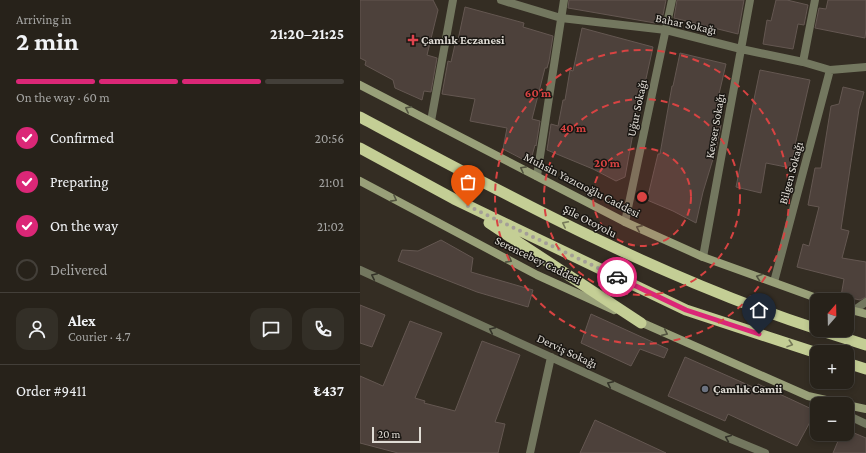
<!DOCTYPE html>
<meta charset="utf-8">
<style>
:root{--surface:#27221a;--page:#332f27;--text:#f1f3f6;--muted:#a4a4a2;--line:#433f39;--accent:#db2777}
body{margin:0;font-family:"Crimson Pro",serif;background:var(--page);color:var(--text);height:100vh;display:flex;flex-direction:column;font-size:15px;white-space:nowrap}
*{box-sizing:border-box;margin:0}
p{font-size:13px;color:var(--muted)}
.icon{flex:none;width:22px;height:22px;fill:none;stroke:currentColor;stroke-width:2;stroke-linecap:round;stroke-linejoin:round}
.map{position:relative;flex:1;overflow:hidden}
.sheet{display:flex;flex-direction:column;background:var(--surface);width:360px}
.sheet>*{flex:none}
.needle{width:26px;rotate:20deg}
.buttons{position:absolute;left:450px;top:293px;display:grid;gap:8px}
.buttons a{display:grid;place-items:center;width:44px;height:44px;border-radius:8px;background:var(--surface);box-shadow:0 2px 6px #0003,0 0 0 1px var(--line);font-size:20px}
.scale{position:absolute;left:12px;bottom:10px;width:49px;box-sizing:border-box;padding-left:4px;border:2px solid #e0dcd5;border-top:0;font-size:11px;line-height:14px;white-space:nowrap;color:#e0dcd5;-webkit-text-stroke:3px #191612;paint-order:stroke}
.pin{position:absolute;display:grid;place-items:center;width:34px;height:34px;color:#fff;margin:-41px -17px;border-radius:50% 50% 50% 0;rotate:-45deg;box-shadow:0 0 4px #0007}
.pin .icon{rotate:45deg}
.courier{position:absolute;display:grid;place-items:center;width:40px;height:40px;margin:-20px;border:3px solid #db2777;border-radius:50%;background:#fff;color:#222;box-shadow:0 1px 5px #0007}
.summary em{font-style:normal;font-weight:700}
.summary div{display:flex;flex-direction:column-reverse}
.summary{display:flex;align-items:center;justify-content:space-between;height:68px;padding:0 16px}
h1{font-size:26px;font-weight:700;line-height:30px}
.bar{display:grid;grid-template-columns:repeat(4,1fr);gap:6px 4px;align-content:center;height:48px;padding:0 16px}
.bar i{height:5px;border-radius:3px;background:var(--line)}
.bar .active{background:var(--accent)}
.bar p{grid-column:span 4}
.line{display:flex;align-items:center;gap:10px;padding:0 16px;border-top:1px solid var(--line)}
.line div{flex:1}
.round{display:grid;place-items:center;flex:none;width:42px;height:42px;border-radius:12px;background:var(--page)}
ol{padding:0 16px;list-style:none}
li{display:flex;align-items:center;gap:12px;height:44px}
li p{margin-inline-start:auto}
li .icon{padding:4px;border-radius:50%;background:var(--accent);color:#fff;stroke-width:4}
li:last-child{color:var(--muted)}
li i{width:22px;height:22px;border:2px solid var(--line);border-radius:50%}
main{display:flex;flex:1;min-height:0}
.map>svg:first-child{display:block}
</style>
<main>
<section class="sheet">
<div class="summary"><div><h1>2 min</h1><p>Arriving in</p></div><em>21:20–21:25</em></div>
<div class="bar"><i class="active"></i><i class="active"></i><i class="active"></i><i></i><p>On the way · 60 m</p></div>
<ol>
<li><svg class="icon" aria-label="check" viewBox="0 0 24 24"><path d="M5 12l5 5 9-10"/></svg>Confirmed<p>20:56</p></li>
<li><svg class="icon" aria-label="check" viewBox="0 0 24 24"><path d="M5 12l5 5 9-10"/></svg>Preparing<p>21:01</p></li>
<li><svg class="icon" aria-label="check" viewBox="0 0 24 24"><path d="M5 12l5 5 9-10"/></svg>On the way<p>21:02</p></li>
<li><i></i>Delivered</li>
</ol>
<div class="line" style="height:72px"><a class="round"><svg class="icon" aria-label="person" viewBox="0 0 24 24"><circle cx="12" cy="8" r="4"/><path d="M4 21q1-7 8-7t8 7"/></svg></a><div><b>Alex</b><p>Courier · 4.7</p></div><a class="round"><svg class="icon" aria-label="chat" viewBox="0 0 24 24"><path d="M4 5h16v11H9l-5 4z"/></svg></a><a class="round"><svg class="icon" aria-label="phone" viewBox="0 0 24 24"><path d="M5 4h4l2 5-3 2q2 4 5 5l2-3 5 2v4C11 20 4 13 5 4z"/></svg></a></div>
<div class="line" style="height:52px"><div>Order #9411</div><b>₺437</b></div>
</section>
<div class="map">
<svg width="506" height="453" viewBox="0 0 506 453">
<rect width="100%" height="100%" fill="#342d23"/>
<path fill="#4d413b" stroke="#645751" d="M0 0H73L78 10 67 55 77 58 71 92 64 91 62 100 35 88 33 80 5 65 6 61 0 58Z
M209 0H306L303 15 297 14 295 23 208 8Z
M317 0H384L378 34 314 18Z
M416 0H427L448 5 444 25 438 24 433 49 403 44 407 20 411 21Z
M468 0H506V28L505 38 455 28 459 8 466 9Z
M105 7 164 23 163 27 193 36 189 61 187 68H185L172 119 180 121 176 146 175 145 170 163 143 149 147 128 110 121 115 99 82 94 88 61 91 62 96 40H98Z
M222 28 293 47 280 106H278L265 177 256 181 233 169 187 150 191 124 198 126 203 100H205L210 70 213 71Z
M320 53 366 64 359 94 363 95 357 124 361 125 354 159H353L343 192 336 223 313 211 287 200 298 154H300L312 86H313Z
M400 70 450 80 436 141 431 168 406 163 401 193 376 187Z
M483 87 504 92 499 109 481 229 489 231 482 258 506 262V297L500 300 481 296 484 279 437 267 443 244 449 246 459 207 448 205 455 168H461L471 106 479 104Z
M81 240 113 258 111 272 173 290 168 307 117 292 38 261 42 250 58 251Z
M0 305 25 315 12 347 0 343Z
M231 314 308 349 304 358 280 349 271 366 221 343Z
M50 321 82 333 55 398 65 401 64 403 95 411 122 341 160 355 135 422 145 424 138 453H38L0 443V376L23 386Z
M325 357 395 388 398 384 456 411 437 446 368 414 365 421 308 396Z
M235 420 306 453H220Z
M487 430 506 438V453H473L481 434H487Z"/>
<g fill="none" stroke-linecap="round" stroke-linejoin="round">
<path stroke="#73775f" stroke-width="8" d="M493 311 506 302"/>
<path stroke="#73775f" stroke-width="8" d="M141 0 201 18 306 30 381 49 443 62 470 70 506 67
M443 62 455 0
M71 121 93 0
M177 176 204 0
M265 222 312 0
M343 257 390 0
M414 282 470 70
M487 415 506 424"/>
<path stroke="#73775f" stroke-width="8" d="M0 270 366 437 405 453
M170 453 191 357"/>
<path stroke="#99a079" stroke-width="8" d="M0 85 265 222 343 257 462 300
M0 181 177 275 254 310
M487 309 506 314
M278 321 448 396 484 404
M487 405 506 409"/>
<path stroke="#c4ce95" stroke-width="11" d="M0 117C148 196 297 277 457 329
M0 148 94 199 326 310 457 353
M129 223 281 323
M459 330 506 345
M487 363 506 369"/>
</g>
<defs><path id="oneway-chevron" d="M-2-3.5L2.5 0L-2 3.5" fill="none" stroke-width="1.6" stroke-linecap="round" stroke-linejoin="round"/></defs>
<g stroke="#535440">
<use href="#oneway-chevron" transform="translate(48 109) rotate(-153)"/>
<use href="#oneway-chevron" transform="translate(163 169) rotate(-152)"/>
<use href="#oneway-chevron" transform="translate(34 199) rotate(28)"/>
<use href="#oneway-chevron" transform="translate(279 228) rotate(-156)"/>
<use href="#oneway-chevron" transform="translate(149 260) rotate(28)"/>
<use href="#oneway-chevron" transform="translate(399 277) rotate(-160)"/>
<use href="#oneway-chevron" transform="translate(305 333) rotate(24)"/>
</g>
<g stroke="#777b5a">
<use href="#oneway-chevron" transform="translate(205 224) rotate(-153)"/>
<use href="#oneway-chevron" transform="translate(430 344) rotate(18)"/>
</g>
<g stroke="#343329">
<use href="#oneway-chevron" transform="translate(14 276) rotate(-155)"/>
<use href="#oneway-chevron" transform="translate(132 330) rotate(-155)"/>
<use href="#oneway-chevron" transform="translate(250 384) rotate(-155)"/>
<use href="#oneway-chevron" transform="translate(368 438) rotate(-157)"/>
</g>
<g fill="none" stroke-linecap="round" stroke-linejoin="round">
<path stroke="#a49f97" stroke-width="4" stroke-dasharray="0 7.2" d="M108 206 257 277"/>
<path stroke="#db2777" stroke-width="5" d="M257 277 326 310 399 334"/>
</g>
<circle cx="282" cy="197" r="49" fill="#d84342" fill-opacity=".12"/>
<g fill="none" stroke="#d84342" stroke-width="2" stroke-dasharray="7 5">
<circle cx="282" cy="197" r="49"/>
<circle cx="282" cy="197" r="98"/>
<circle cx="282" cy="197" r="147"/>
</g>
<path fill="#e0444e" stroke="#191612" stroke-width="1.5" d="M51 34h4v4h4v4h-4v4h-4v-4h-4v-4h4z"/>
<circle fill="#6b7280" stroke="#191612" stroke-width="1.5" cx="345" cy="389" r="4"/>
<g text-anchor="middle" stroke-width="3" stroke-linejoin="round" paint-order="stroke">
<g font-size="12" fill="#e0dcd5" stroke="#191612">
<text transform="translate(326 24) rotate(12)" y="4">Bahar Sokağı</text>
<text transform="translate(277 108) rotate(-78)" y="4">Uğur Sokağı</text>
<text transform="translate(355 126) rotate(-80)" y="4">Kevser Sokağı</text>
<text transform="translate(431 173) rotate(-75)" y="4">Bilgen Sokağı</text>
<text transform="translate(222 185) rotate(27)" y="4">Muhsin Yazıcıoğlu Caddesi</text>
<text transform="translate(230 221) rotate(27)" y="4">Şile Otoyolu</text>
<text transform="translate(178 260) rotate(26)" y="4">Serencebey Caddesi</text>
<text transform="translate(207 351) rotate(25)" y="4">Derviş Sokağı</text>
</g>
<g font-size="12" font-weight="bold" fill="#e0dcd5" stroke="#191612" text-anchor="start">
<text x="61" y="44">Çamlık Eczanesi</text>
<text x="353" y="393">Çamlık Camii</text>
</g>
</g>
<circle cx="282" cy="197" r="6" fill="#d84342" stroke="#191612" stroke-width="2"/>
<g font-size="12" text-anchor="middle" font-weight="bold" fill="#d84342" stroke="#191612" stroke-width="3" stroke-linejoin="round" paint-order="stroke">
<text x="178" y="97">60 m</text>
<text x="213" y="132">40 m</text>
<text x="247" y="167">20 m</text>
</g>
</svg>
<div class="buttons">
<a><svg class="needle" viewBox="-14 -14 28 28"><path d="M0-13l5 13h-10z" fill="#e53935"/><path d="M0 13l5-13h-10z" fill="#a4a4a2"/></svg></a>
<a>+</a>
<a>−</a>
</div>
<div class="scale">20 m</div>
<div class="pin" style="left:108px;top:206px;background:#ea580c"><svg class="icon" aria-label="bag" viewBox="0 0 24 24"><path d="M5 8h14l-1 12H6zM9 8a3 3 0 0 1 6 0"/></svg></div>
<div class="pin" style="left:399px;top:334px;background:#1f2937"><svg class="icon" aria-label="home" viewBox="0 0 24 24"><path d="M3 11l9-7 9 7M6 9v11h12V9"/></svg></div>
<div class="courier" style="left:257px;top:277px"><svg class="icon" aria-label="car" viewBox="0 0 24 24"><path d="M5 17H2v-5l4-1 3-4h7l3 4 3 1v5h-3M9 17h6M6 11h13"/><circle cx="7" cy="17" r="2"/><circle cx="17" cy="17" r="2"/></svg></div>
</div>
</main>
